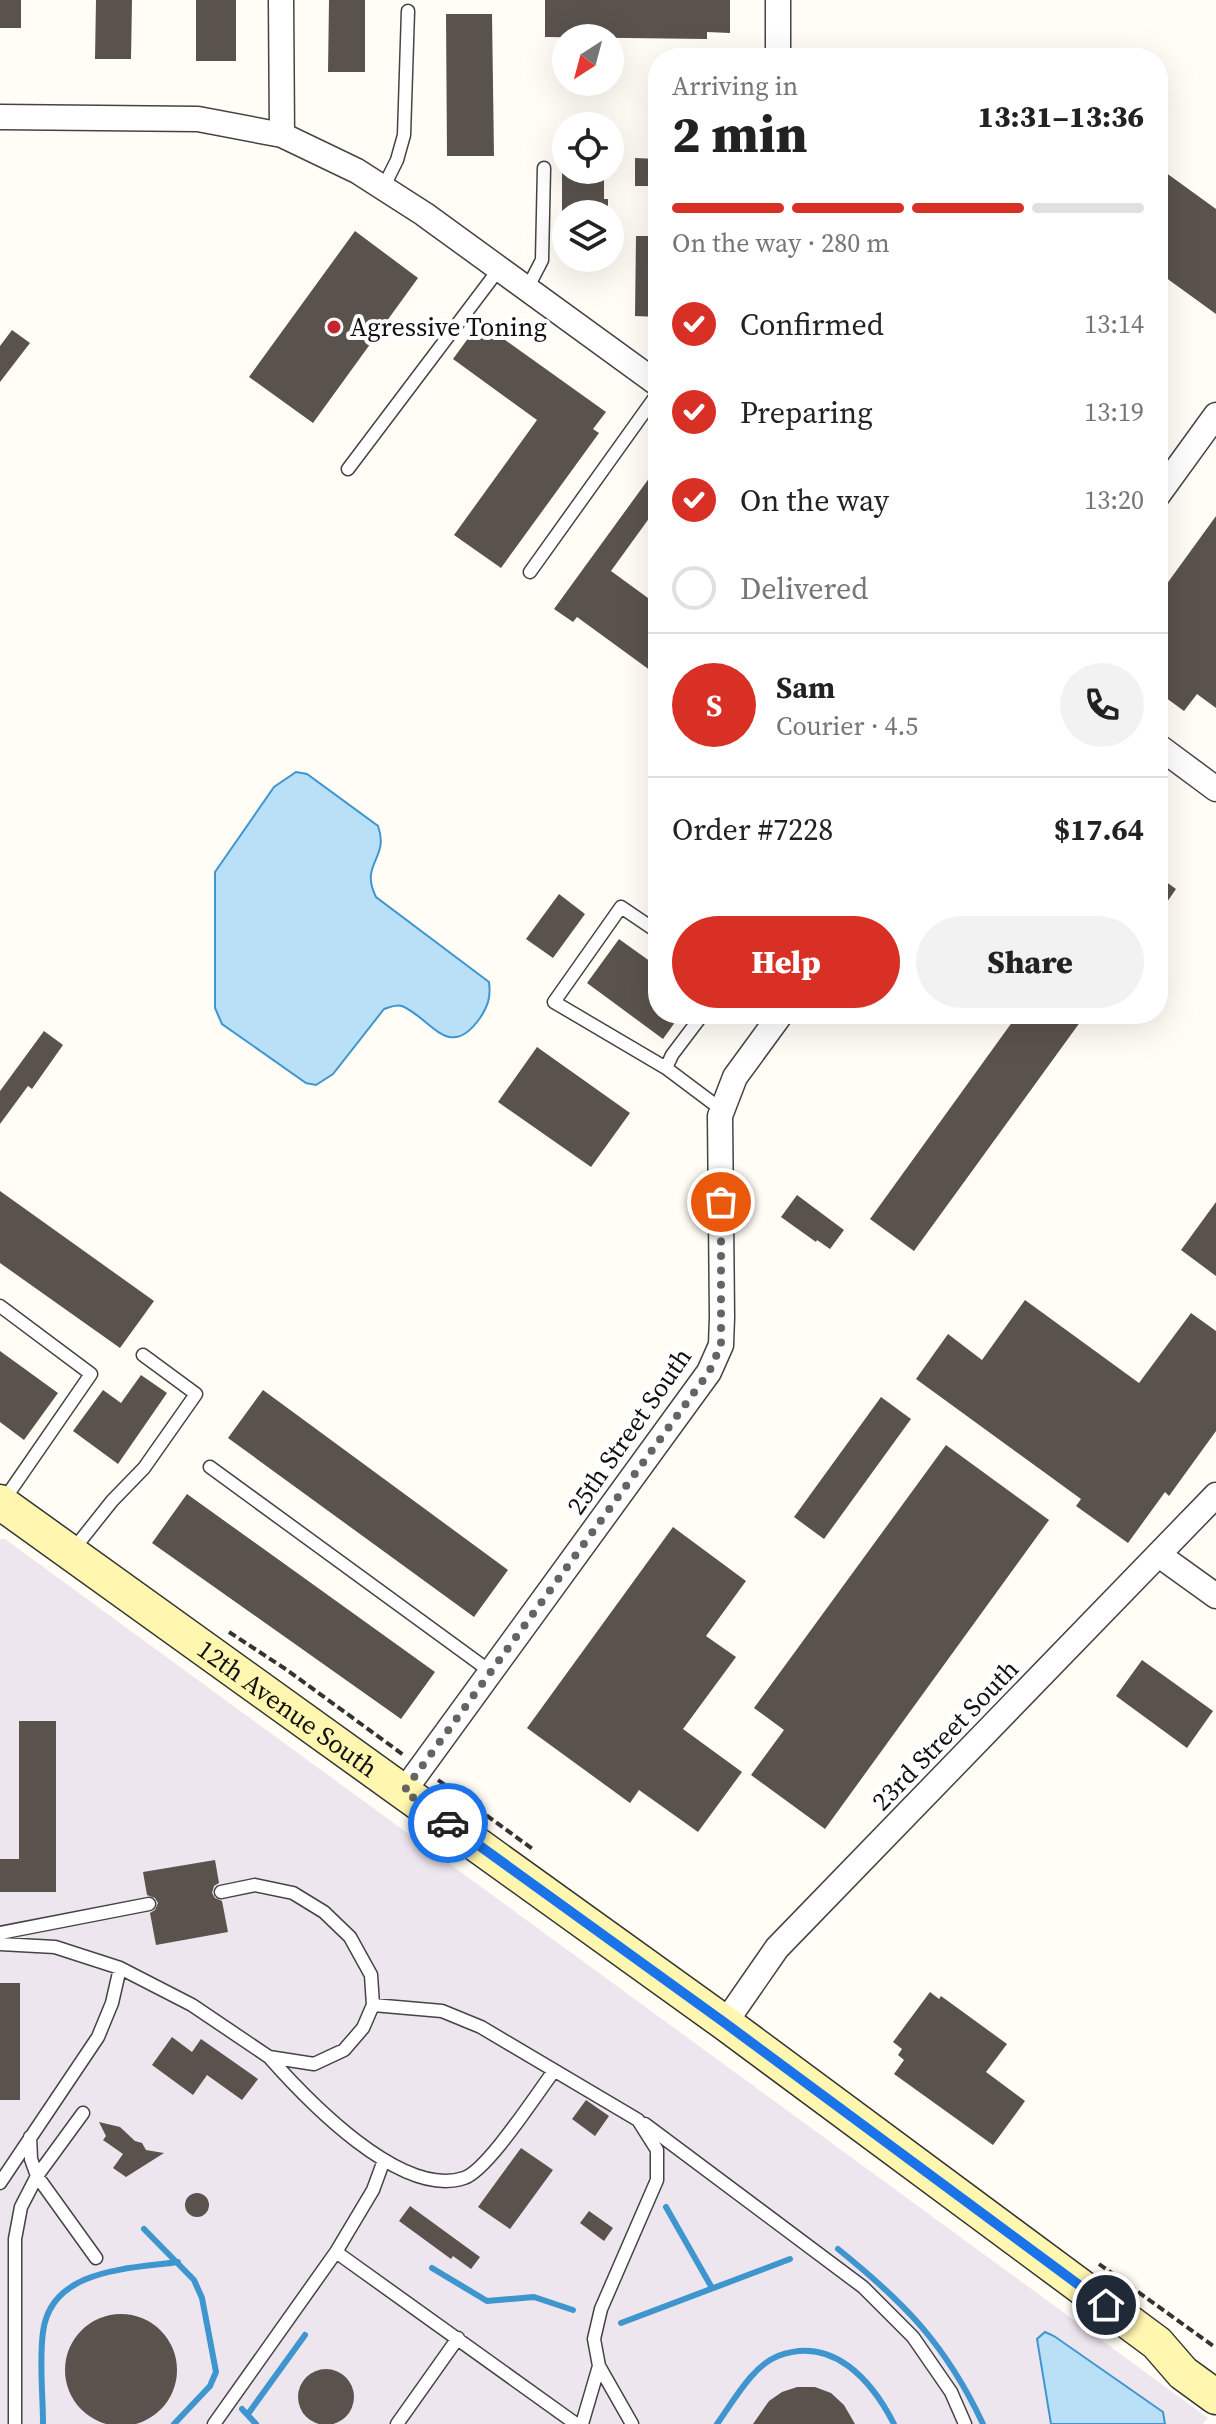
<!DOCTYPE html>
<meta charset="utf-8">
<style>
:root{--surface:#fff;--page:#f2f2f2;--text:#222;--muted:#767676;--line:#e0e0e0;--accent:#d93025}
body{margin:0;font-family:"Source Serif 4",serif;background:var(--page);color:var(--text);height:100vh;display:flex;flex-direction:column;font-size:30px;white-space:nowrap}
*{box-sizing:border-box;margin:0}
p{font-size:26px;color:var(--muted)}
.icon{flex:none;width:44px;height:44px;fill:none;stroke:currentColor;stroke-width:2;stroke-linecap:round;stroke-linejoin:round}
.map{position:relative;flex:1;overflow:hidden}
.details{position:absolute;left:648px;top:48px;width:520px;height:976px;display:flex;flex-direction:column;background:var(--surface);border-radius:32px;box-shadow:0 8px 32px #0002}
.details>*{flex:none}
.needle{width:52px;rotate:216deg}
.buttons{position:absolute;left:552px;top:24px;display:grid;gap:16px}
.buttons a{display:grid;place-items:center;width:72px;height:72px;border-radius:50%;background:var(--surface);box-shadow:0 8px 32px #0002;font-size:40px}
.pin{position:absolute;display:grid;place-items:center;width:68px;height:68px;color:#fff;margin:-34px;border:4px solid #fff;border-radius:50%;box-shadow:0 2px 8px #0007}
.courier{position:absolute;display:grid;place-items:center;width:80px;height:80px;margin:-40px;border:6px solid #1a73e8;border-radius:50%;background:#fff;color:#222;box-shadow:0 2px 10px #0007}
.overview em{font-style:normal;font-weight:800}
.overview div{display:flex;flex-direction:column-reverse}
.overview{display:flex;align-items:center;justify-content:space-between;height:136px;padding:0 24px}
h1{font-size:52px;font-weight:800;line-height:60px}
.bar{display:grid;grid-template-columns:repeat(4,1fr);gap:12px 8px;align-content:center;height:96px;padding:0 24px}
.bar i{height:10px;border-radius:6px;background:var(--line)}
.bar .selected{background:var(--accent)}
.bar p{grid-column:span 4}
.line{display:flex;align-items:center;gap:20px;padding:0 24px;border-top:2px solid var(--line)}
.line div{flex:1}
.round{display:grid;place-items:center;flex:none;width:84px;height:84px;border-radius:42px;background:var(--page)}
ol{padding:0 24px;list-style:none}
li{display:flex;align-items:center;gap:24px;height:88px}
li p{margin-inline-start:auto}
li .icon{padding:8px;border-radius:50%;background:var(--accent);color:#fff;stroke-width:4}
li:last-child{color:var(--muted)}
li i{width:44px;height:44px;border:4px solid var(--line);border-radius:50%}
.action{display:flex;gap:16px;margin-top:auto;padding:16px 24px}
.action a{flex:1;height:92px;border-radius:48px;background:var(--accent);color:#fff;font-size:32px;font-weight:800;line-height:92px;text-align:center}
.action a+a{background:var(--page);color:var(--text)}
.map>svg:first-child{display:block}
</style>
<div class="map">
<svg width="1216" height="2424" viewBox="0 0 1216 2424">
<rect width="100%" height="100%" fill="#fffdf5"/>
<path fill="#eee6ef" d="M0 1539H5L1208 2418 1203 2424H0Z"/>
<path fill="#b9e0f7" stroke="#3f96cf" stroke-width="2" d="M296 772 307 774 378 826C390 859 359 863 376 897L489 982C491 997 488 1006 480 1018 449 1062 432 1019 402 1006 396 1004 390 1007 384 1009L333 1074 316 1085 306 1083 222 1024 215 1008V872L274 787Z
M1045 2332 1054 2336 1163 2412 1165 2424H1051L1037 2339Z"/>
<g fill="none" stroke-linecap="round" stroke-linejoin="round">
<path stroke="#3f96cf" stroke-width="6" d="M666 2207 712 2288
M144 2229 194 2280 202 2298 216 2372 210 2386 174 2424
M838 2249C905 2303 946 2345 983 2424
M432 2268 487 2301 534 2297 573 2310
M621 2323 790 2259
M242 2409 256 2424
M248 2414 305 2335
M43 2424C43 2394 39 2361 43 2332 51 2268 130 2269 178 2262
M717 2424C733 2402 752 2366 778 2356 833 2335 872 2381 894 2424"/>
</g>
<path fill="#5a524d" d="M0 0H21V28H0Z
M96 0H132L131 59H95Z
M196 0H236V61H196Z
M329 0H365V72H328Z
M545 0H730V33L707 32V39L545 37Z
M446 14H492L494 156H447Z
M635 158 658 159V186H635Z
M1158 167 1216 209V314L1158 272Z
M562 170H604V199H608V214H562Z
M355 231 418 278 313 423 249 377Z
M636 236H658V317L635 316Z
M480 322 606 412 593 429 599 433 501 568 454 535 537 420 453 359Z
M12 330 30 343 0 382V346Z
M658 466V506L611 571 648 598 658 585V676L577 617 573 622 554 609Z
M1216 516V708L1197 694 1184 711 1158 692V596Z
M1158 876 1176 889 1158 915Z
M559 894 585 914 553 958 526 939Z
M619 939 658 967V1014H681L663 1039 587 983Z
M1018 1014H1086L914 1251 870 1219Z
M44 1031 63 1045 32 1089 28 1086 0 1124V1091Z
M537 1047 630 1113 591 1167 498 1102Z
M0 1191 154 1301 120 1348 0 1263Z
M797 1195 844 1230 830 1249 817 1240 816 1242 781 1217Z
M1216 1202V1276L1181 1250Z
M1025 1300 1139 1383 1191 1313 1216 1331V1431L1169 1496 1165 1492 1128 1543 1076 1506 1081 1499 916 1379 948 1334 982 1360Z
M0 1351 58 1393 24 1440 0 1422Z
M141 1375 167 1393 118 1464 73 1431 103 1390 121 1403Z
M263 1390 508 1570 474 1617 228 1438Z
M881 1397 911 1419 824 1539 794 1517Z
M946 1445 1049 1520 825 1829 751 1775 784 1730 754 1708Z
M187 1494 435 1672 401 1719 152 1543Z
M673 1527 746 1581 706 1636 736 1657 683 1729 742 1772 698 1832 639 1790 630 1803 527 1728Z
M1142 1660 1213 1711 1187 1748 1116 1696Z
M19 1721H56V1892H0V1859H19Z
M215 1860 219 1883 214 1886 212 1893 215 1898 222 1901 228 1932 156 1945 150 1913 155 1910 158 1903 155 1898 147 1895 143 1872Z
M0 1983H20V2100H0Z
M930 1992 939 1999 941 1996 1007 2044 986 2072 1025 2101 993 2145 894 2074 904 2060 898 2055 902 2049 893 2042Z
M172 2037 192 2052 201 2039 258 2079 242 2100 207 2075 193 2095 152 2065Z
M586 2100 609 2116 595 2136 572 2119Z
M99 2122 120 2127 135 2141 142 2143 146 2150 164 2153 126 2177 113 2168 123 2154 103 2140 106 2136Z
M521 2148 553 2170 510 2229 478 2207Z
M185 2205a12 12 0 1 1 24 0a12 12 0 1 1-24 0Z
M410 2206 480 2257 471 2269 453 2256 451 2259 399 2221Z
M589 2211 613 2228 604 2241 580 2223Z
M65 2370a56 56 0 1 1 112 0a56 56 0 1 1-112 0Z
M298 2397a28 28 0 1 1 56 0a28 28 0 1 1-56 0Z
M797 2387H815L831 2393 844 2405 855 2424H753L769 2401 782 2392Z"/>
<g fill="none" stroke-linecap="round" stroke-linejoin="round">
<defs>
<path id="lane" d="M383 188 397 160 404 135 408 11
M527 289 542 260 544 168
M348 469 499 269
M530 572 658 393
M658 932 621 907 554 1002 666 1068
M703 1014 672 1055 666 1068 722 1110
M0 1306 91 1374 4 1500
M210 1467 491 1672
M73 1550 112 1501 144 1468 196 1394 143 1355
M0 1933 149 1904
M0 1944 55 1947 120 1968 192 2005 269 2057 314 2064 344 2050 363 2028 373 2005 371 1975 350 1937 324 1912 293 1893 255 1885 221 1892
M373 2005 442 2011 481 2027 638 2120 657 2150V2180L601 2309 594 2339 599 2366 632 2424
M269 2057C307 2100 401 2199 464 2178 488 2170 537 2093 554 2071
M645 2124 863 2287 913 2337 951 2392 965 2424
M30 2137 31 2159 37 2176 96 2258
M0 2183 98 2037 112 2003 120 1968
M336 2252 576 2424
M15 2424V2239L21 2207 37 2176 83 2113
M214 2424 336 2252 373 2190 384 2160
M397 2424 458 2338
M582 2424 599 2366"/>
<path id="street" d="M281 0 282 135
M778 58V0
M0 117 198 119 282 135 357 171 424 214 658 384
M1158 495 1216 415
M1158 746 1216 789
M1159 1555 1216 1596
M404 1791 709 1372 721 1345 722 1317 720 1116 735 1077 781 1014
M725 2023 777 1948 1216 1495"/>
<g id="secondary">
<path id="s1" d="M0 1502 725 2023 1157 2343 1183 2373 1216 2397"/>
</g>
</defs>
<use href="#lane" stroke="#444" stroke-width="15"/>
<use href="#street" stroke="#444" stroke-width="27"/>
<use href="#secondary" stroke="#333" stroke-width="37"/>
<path stroke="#333" stroke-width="4" stroke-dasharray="8 4" stroke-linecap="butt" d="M229 1632 287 1670 405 1756
M438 1780 534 1850
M1099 2264 1216 2348"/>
<use href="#lane" stroke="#fff" stroke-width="12"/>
<use href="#street" stroke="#fff" stroke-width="24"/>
<use href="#secondary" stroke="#fff6b0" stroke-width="34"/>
</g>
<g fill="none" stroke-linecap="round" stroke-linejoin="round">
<path stroke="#646461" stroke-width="8" stroke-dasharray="0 14.4" d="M448 1823 404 1791 709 1372 721 1345V1202"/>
<path stroke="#1a73e8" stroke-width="10" d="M448 1823 725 2023 1106 2305"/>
</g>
<circle fill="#c4262e" stroke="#fff" stroke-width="3" cx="334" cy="327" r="8"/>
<g text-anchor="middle" stroke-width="8" stroke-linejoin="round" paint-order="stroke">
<g font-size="26" fill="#111" stroke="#fff" text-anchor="start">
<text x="350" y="336">Agressive Toning</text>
</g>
<g font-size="26" fill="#111" stroke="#fff">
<text transform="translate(629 1431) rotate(-55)" y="9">25th Street South</text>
<text dy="9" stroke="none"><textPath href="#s1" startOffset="354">12th Avenue South</textPath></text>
<text transform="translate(945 1735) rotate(-46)" y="9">23rd Street South</text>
</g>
</g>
</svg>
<div class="buttons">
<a><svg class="needle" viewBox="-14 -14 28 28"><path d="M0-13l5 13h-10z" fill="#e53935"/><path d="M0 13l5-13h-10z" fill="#767676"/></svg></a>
<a><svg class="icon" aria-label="locate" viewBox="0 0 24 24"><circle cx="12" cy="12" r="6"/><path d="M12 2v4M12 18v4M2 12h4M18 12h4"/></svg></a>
<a><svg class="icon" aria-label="layers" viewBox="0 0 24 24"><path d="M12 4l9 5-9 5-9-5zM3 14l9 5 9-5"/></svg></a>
</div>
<div class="pin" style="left:721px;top:1202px;background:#ea580c"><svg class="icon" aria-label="bag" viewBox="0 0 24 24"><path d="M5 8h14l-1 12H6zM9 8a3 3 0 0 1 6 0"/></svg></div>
<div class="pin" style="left:1106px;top:2305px;background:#1f2937"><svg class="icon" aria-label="home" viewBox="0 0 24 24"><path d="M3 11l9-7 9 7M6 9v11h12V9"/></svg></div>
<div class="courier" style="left:448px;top:1823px"><svg class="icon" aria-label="car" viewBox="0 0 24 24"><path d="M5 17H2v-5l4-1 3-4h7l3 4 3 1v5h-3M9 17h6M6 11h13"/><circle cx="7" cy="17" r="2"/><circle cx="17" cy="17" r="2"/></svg></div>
<section class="details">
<div class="overview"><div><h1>2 min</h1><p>Arriving in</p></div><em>13:31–13:36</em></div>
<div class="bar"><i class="selected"></i><i class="selected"></i><i class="selected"></i><i></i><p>On the way · 280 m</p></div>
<ol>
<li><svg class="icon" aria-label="check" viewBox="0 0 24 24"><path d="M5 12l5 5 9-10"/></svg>Confirmed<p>13:14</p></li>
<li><svg class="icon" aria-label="check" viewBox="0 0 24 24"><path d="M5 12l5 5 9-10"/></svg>Preparing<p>13:19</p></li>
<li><svg class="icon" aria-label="check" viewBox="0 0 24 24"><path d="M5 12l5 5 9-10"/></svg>On the way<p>13:20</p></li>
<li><i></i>Delivered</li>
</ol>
<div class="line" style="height:144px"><b class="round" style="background:var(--accent);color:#fff">S</b><div><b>Sam</b><p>Courier · 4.5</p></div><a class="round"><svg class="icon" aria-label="phone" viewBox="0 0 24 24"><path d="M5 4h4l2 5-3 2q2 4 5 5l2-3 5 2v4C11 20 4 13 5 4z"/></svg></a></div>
<div class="line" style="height:104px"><div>Order #7228</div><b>$17.64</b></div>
<div class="action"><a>Help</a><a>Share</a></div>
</section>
</div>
